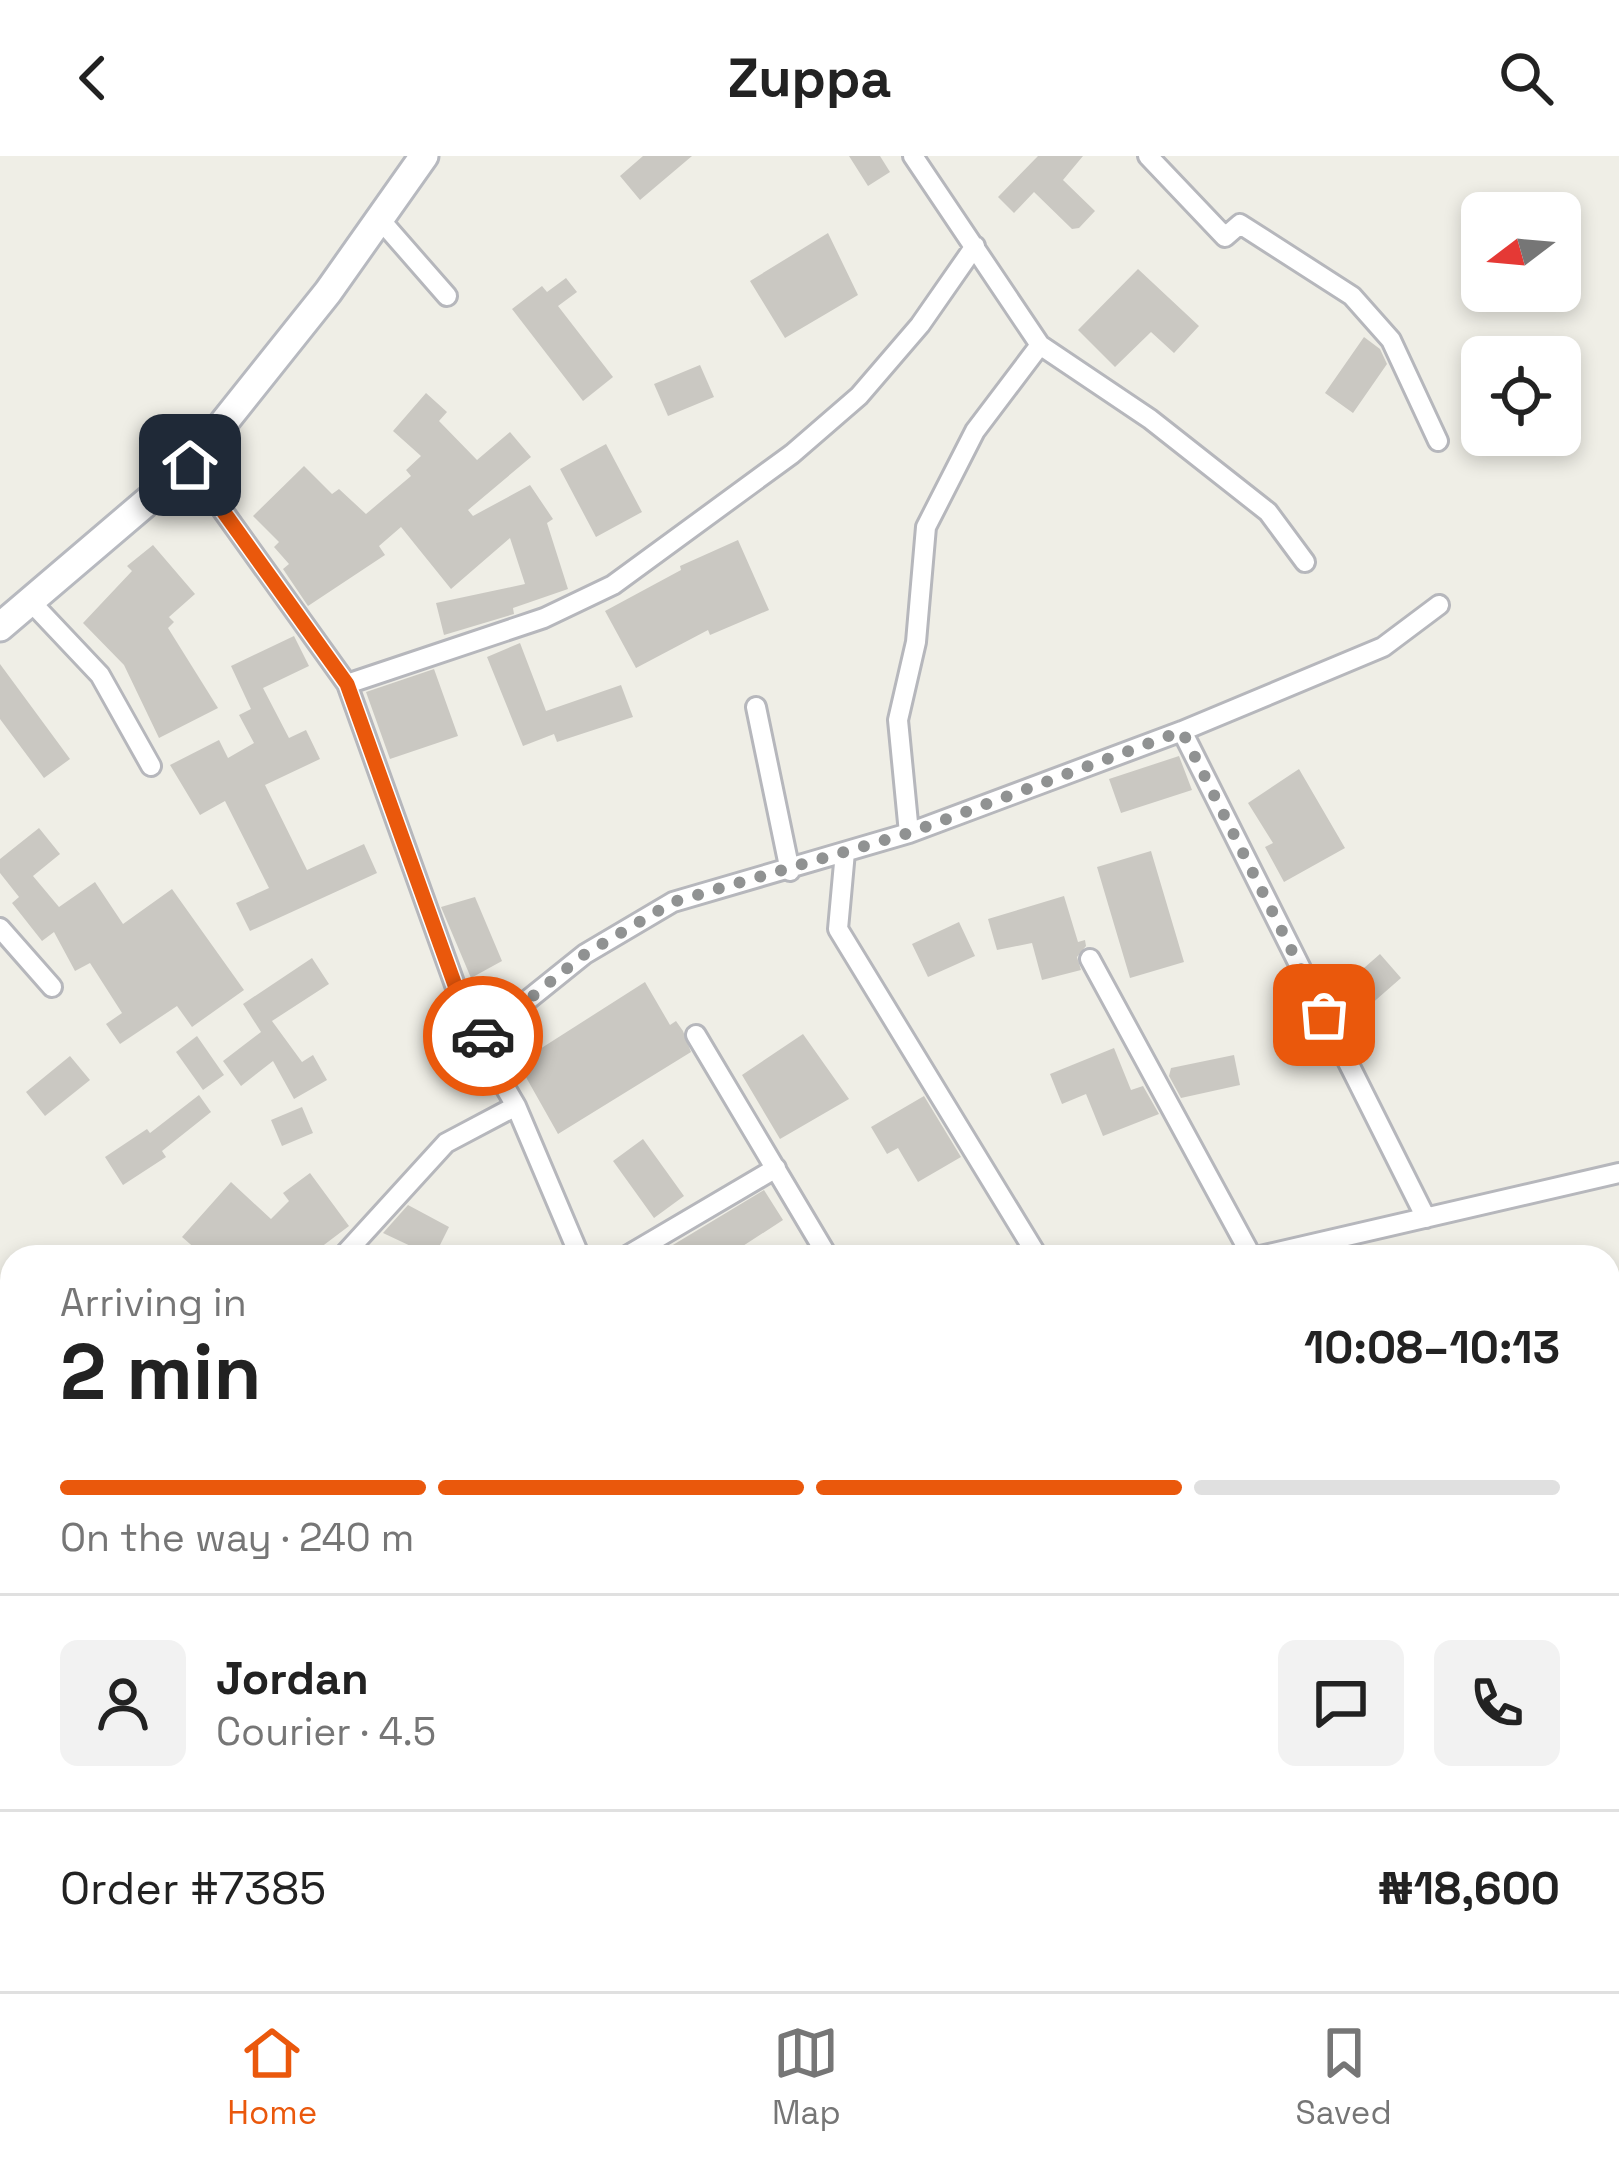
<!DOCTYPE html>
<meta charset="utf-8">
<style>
:root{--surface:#fff;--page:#f2f2f2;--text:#222;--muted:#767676;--line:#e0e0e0;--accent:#ea580c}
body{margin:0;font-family:"Space Grotesk",sans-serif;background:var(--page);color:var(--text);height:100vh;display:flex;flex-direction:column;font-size:45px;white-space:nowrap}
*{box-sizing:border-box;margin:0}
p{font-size:39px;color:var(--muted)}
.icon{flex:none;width:66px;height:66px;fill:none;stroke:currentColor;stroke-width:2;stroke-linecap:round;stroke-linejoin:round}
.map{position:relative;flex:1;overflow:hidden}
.sheet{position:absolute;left:0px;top:1089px;width:1620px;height:747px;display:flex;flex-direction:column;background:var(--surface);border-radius:36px 36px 0 0;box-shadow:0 6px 18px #0003}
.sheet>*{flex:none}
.needle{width:78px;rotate:254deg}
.fabs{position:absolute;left:1461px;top:36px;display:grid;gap:24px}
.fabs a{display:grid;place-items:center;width:120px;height:120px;border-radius:18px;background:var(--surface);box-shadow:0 6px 18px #0003;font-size:60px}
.pin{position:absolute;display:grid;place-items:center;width:102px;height:102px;color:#fff;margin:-51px;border-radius:24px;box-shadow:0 6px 18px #0006}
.courier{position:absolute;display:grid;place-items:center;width:120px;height:120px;margin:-60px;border:9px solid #ea580c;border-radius:50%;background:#fff;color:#222;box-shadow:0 3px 15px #0007}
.overview em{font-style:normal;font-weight:800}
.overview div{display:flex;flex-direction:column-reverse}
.overview{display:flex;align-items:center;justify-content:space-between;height:204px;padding:0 60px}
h1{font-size:78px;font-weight:800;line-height:90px}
.bar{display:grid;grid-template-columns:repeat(4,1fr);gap:18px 12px;align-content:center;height:144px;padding:0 60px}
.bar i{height:15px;border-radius:9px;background:var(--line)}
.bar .active{background:var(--accent)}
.bar p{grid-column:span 4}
.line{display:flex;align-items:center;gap:30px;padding:0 60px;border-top:3px solid var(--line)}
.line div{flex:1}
.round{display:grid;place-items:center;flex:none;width:126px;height:126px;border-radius:18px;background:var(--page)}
header{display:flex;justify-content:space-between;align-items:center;height:156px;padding:0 60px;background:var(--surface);font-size:54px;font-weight:800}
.menu{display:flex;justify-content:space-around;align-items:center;height:168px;border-top:3px solid var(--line);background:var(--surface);font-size:33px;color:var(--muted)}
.menu a{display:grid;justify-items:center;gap:6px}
.menu .active{color:var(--accent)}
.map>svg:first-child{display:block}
</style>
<header><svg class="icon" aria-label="back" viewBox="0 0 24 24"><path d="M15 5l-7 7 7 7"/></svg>Zuppa<svg class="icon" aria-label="search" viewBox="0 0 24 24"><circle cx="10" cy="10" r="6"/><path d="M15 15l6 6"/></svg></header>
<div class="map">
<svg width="1619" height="1835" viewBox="0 0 1619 1835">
<rect width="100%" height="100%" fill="#efeee6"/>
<path fill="#cac8c2" d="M643 0H692L640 44 620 20Z
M849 0H880L890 16 868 30Z
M1038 0H1083L1063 24 1095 55 1079 72 1072 73 1034 36 1014 57 998 41Z
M828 77 858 139 785 182 750 125Z
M1138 113 1199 170 1174 197 1151 176 1115 211 1078 174Z
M566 122 577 136 558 150 613 221 583 245 512 153 542 130 547 136Z
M1364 181 1380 193 1387 208 1353 257 1325 237Z
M700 209 714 241 668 260 654 228Z
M426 237 447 256 439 265 477 304 510 276 531 301 468 354 473 360 530 329 553 363 547 367 568 433 513 452 514 458 444 479 436 447 525 428 510 382 451 433 401 371 379 390 385 399 308 450 283 413 289 408 274 391 279 386 253 360 304 310 332 338 339 333 366 358 411 320 406 314 421 300 393 275Z
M606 288 642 356 596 381 560 313Z
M738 384 769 454 710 479 708 474 636 512 605 455 681 414 680 410Z
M153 389 195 438 169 461 174 466 168 472 218 552 159 582 124 509 83 467 132 415 127 410Z
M294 480 309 510 263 532 289 582 306 574 320 603 265 629 307 714 364 688 377 717 250 775 236 747 269 732 225 645 200 659 170 609 219 584 228 602 254 587 239 559 251 553 231 510Z
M520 487 546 555 621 529 633 561 557 586 554 578 523 590 487 501Z
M0 508 70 603 44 622 0 563Z
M434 513 458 580 390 603 366 536Z
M1179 600 1192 634 1121 657 1109 623Z
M1299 613 1345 692 1284 726 1265 691 1273 687 1248 647Z
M39 672 60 698 33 720 59 751 95 726 123 768 172 733 244 834 192 871 177 850 120 888 106 868 122 857 90 807 75 815 54 776 42 785 12 747 19 741 0 717V703Z
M1151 695 1184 806 1130 822 1097 711Z
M1064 740 1078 786 1085 784 1086 790 1077 801 1081 814 1042 824 1032 787 997 794 988 763Z
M475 741 502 805 471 822 441 751Z
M959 766 975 800 928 821 912 788Z
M1380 798 1401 822 1353 864 1332 840Z
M312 802 329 828 272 865 302 906 313 899 327 924 294 943 273 905 241 930 223 905 261 876 243 848Z
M645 826 670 869 676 865 683 875 691 896 558 978 518 907Z
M803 878 849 943 780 983 742 919Z
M197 880 224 919 203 934 176 896Z
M1114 892 1131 934 1143 930 1159 958 1103 980 1086 938 1062 948 1050 918Z
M1234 899 1240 929 1181 942 1169 920 1171 912Z
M70 900 90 924 45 960 26 936Z
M199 939 211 956 162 995 166 1001 123 1029 105 1001 147 973 150 977Z
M924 940 961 1001 918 1026 898 992 887 998 871 971Z
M302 951 313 977 282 990 271 964Z
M643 983 684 1040 654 1062 613 1005Z
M310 1017 349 1070 308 1101H205L182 1081 231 1026 271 1063 289 1045 283 1037Z
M764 1034 783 1064 726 1101H653Z
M408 1049 449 1071 434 1101 383 1077Z"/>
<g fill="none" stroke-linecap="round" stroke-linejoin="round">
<defs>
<path id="street" d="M913 0 1040 189 1150 263 1268 356 1305 406
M1148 0 1225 81 1240 68 1352 140 1391 184 1438 285
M377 60 447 140
M190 309 347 528 470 871 516 950 580 1101
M32 447 100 519 151 610
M347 528 544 462 613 429 792 298 859 240 920 169 975 90
M756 551 790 715
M1182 575 1426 1062
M909 677 898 564 916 486 926 371 975 275 1040 189
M845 696 838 773 1038 1101
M0 772 52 831
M1090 803 1252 1101
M696 879 828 1101
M478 884 585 798 673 746 909 677 1182 575 1383 491 1439 449
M342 1101 446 987 516 950
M625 1101 776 1012
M1256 1101 1619 1017
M0 1770 12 1763
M1028 1824 1034 1835
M503 1835 508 1824
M798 1835 817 1824"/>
<path id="secondary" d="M0 471 190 309 328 136 424 0"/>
</defs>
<use href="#street" stroke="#b6b7bc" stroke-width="24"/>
<use href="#secondary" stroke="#b7b9bf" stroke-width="33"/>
<use href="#street" stroke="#fff" stroke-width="18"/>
<use href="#secondary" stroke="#fff" stroke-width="27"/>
</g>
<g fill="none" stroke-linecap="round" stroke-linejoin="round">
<path stroke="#909292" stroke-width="12" stroke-dasharray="0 21.6" d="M483 880 585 798 673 746 909 677 1182 575 1324 859"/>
<path stroke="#ea580c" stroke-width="15" d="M190 309 347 528 470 871 478 884 483 880"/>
</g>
</svg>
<div class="fabs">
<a><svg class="needle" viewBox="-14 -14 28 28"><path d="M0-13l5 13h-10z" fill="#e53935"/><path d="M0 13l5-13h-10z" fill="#767676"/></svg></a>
<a><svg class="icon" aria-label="locate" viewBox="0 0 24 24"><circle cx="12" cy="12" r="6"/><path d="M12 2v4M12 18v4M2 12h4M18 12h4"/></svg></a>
</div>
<div class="pin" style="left:1324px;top:859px;background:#ea580c"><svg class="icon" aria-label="bag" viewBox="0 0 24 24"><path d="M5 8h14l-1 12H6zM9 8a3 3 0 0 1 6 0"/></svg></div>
<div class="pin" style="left:190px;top:309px;background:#1f2937"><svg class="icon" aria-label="home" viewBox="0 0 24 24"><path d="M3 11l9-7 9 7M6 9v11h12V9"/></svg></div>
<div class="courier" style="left:483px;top:880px"><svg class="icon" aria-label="car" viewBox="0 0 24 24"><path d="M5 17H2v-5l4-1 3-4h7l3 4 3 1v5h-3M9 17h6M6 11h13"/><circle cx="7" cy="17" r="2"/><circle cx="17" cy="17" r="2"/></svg></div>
<section class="sheet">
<div class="overview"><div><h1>2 min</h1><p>Arriving in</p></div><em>10:08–10:13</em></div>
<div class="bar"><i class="active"></i><i class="active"></i><i class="active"></i><i></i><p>On the way · 240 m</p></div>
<div class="line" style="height:216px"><a class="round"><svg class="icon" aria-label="person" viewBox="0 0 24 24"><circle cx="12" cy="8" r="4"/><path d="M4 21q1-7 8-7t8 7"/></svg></a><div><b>Jordan</b><p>Courier · 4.5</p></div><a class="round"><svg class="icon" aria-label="chat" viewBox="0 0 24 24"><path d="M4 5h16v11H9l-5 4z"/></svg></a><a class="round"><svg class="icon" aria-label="phone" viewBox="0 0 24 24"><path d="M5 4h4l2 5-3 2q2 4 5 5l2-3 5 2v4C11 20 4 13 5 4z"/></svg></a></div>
<div class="line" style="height:156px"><div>Order #7385</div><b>₦18,600</b></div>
</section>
</div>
<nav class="menu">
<a class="active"><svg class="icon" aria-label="home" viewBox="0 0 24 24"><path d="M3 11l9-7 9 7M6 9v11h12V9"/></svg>Home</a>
<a><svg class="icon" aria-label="map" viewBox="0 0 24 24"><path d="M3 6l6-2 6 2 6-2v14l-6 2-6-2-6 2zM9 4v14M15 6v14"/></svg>Map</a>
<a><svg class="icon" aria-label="saved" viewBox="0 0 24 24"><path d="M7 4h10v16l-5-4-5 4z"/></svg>Saved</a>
</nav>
